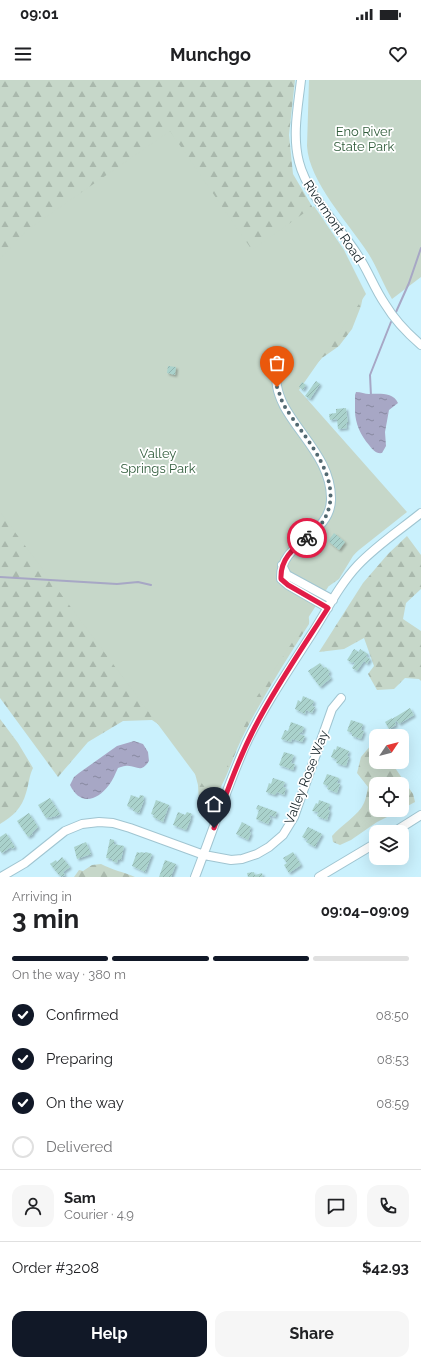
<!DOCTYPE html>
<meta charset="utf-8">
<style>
:root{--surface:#fff;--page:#f6f6f6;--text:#202124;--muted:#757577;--line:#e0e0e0;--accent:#111827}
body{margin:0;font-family:Raleway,sans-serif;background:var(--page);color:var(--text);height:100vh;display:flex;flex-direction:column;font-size:15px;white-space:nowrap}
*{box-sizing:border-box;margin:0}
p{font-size:13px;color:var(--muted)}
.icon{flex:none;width:22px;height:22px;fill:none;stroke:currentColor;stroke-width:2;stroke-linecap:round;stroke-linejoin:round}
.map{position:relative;height:797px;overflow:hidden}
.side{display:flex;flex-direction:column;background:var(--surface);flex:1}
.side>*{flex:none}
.needle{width:26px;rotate:55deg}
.fabs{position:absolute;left:369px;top:649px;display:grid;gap:8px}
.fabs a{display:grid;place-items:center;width:40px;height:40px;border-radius:8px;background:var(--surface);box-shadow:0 4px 16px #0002;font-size:20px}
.pin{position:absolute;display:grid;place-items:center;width:34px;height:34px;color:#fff;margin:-41px -17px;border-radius:50% 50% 50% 0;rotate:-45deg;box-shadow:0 0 4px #0007}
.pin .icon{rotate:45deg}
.courier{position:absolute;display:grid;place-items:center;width:40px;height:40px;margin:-20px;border:3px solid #e11d48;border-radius:50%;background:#fff;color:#222;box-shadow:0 1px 5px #0007}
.head em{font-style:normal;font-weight:700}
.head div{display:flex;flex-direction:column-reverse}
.head{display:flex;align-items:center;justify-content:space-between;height:68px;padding:0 12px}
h1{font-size:26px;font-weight:700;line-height:30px}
.bar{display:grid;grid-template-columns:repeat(4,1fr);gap:6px 4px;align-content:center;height:48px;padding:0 12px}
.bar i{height:5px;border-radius:3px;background:var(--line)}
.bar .on{background:var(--accent)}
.bar p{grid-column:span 4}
.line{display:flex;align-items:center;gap:10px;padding:0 12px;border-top:1px solid var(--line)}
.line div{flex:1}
.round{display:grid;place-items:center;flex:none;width:42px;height:42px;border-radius:12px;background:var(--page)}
ol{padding:0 12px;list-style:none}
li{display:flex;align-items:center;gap:12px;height:44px}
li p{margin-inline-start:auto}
li .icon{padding:4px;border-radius:50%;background:var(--accent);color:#fff;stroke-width:4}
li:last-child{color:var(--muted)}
li i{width:22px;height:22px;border:2px solid var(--line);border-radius:50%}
.cta{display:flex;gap:8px;margin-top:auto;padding:8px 12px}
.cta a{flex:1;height:46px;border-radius:12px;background:var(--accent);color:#fff;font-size:16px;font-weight:700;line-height:46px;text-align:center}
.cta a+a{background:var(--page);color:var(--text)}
.status{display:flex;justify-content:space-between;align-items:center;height:28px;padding:0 20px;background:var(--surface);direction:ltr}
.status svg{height:11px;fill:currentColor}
header{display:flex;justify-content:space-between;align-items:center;height:52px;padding:0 12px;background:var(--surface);font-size:18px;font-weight:700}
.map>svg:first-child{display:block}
</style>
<div class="status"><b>09:01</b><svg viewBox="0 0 49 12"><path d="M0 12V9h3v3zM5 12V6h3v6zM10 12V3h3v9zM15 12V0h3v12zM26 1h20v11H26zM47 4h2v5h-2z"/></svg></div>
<header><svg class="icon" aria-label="menu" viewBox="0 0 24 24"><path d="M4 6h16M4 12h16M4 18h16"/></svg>Munchgo<svg class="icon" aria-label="heart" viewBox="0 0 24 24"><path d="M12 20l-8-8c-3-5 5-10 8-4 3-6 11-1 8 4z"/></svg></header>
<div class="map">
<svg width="421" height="797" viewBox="0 0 421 797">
<defs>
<pattern id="forest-firs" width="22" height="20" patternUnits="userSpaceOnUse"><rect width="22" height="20" fill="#c6d7c9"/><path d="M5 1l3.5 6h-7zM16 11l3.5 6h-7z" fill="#a9b8ac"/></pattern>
<pattern id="water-ripples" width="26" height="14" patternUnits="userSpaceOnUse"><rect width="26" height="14" fill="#a7a7c5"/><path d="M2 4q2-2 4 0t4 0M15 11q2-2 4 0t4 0" fill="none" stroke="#8788a0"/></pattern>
<pattern id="building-hatch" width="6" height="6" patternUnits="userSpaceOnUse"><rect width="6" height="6" fill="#aad2cc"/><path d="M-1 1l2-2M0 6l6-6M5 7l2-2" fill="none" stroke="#91b4af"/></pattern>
<filter id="shadow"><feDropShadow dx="2" dy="2" stdDeviation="1" flood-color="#0004"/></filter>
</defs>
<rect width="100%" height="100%" fill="#caf1fd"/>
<path fill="url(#forest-firs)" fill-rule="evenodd" d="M0 0H295L289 55 293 94 339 172 363 216 361 226 352 249 339 266 322 278 301 301 295 311 297 318 313 338 347 374 355 389 375 405 395 432 392 437 383 443 353 476 339 499 329 506H322L298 493 297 487C309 470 320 460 338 448L343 449 354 457 361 453 368 442 365 437 340 415 332 384 289 325 285 313V300L290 290 300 277C299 272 295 262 290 258 288 256 286 256 284 252 281 245 281 236 278 228 269 204 253 178 226 171 217 169 207 169 198 169L193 175 183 267C177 273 167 279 158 274 148 269 119 218 111 205 96 213 65 250 63 267 62 276 64 297 62 304 59 312 41 327 35 333H39L62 314H66C75 324 83 332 90 343 96 350 99 359 104 366 114 381 131 394 150 394 163 394 176 390 189 387L194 391 216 460 220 466 245 456 295 443 303 444 305 448 290 464 268 482 261 485 254 491C260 499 268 507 277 512 292 521 311 523 309 544 286 580 264 615 245 652 230 680 227 707 204 730L199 723 198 705 192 682 168 651 152 640 123 641 88 662 58 697 0 618ZM233 516 244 530C238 544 231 553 218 561L216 568 210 572C201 564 197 552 194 540L209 520 226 518Z
M407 456 421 475V509L406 523 403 539 421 551V601L419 599 405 598 394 609 377 610 368 594 374 586 364 558 344 569 319 572 363 503 388 474Z
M0 639 18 663 33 688C29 696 29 704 26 713 22 728 13 736 0 744Z
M376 659V682H391L413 714 415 722 402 729V704H376V730H401L377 742 351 760 340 765 333 762 332 756C341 745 359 735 364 723 366 719 367 712 368 707L357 693 361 677Z
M101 784C112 790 124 792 135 797H74L79 790 83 791 92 785Z"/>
<path fill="#c6d7c9" d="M309 0H421V197L392 219C383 204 377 187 368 173 348 142 309 102 307 66Z
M170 51 252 170 314 126 344 170 366 214 299 310 407 432 345 481 256 618 222 699 215 721 0 432V179L27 150Z"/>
<path fill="url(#water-ripples)" d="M356 312C361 312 365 314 369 314 379 314 393 312 398 323L389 330 385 352 386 366 382 373C376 374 373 370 369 365 361 356 355 343 355 331 355 325 355 320 355 315Z
M134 661 143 664 148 672 149 681C140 695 136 684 125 686 123 686 121 687 118 688 115 694 113 700 109 705 97 721 80 726 70 705L74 697 79 693 117 666Z"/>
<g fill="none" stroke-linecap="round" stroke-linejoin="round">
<path stroke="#a7a7c5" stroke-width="2" d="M396 232 409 203 421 168
M371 316 370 295 391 242
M0 497 117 504 138 502 151 505"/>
</g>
<path fill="url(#building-hatch)" filter="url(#shadow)" d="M168 286 176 287 175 295 167 293Z
M316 301 320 304 310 319 305 316Z
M302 302 306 305 303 310 299 307Z
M346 328 348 343H346L347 348 338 349 337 339 330 340 329 334 336 333V329Z
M334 453 345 462 339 470 328 461Z
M354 569 359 572 360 569 368 574 366 576 370 579 367 584 364 581 357 591 352 588 355 583 353 582 352 583 347 580Z
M320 583 324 588 326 587 330 592 328 594 331 598 320 607 308 591Z
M303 616 314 621 312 626 315 627 312 633 306 630 305 634 295 629 298 620 301 622Z
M410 628 414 635 399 644 397 641 395 642 396 645 389 649 385 642 392 638V639Z
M351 640 363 644 361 650 364 651 361 659 352 656V653L347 651Z
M291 642 304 647 302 653 300 652 299 654 305 656 302 662 292 659 291 662 281 659 285 650 288 651Z
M337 666 349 671 347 676 349 677 346 686 336 683 337 680 331 677 334 669 336 670Z
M284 672 294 675 291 683 295 684 293 690 279 685Z
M327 694 339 698 337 703 340 704 337 713 327 709 328 706 323 704Z
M273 698 285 702 283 707 286 708 284 715 277 712 275 715 266 712 269 703 271 704Z
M131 715 139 718 140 715 144 716 143 720H144L139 733 133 731 134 729 127 726Z
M50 718 60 734 55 737 54 736 50 738 49 737 46 738 38 725Z
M156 720 169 725 163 742 153 737 154 735 151 734Z
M319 720 330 724 328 730 330 731 327 740 317 736 318 732 312 731 316 723 318 724Z
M258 725 277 732 275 737 270 735 269 737 271 738 268 744 256 739 259 730 256 729Z
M178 732 185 735 187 732 192 734 190 737 191 738 186 750 173 745Z
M29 733 38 747 32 753 33 754 28 757 17 741Z
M242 742 251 747 249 752 251 753 248 760 236 754Z
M308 747 322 754 315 767 306 762 308 760 302 757Z
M6 753 15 767 12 769 11 767 2 773 0 771V757Z
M110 759 114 760V764L124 766 121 780 118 779 117 783 112 781V779L106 778Z
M86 762 91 774 77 779 74 767Z
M137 772 140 773 141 772 145 773 146 772 152 774 145 792 132 786Z
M293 772 301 785 289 793 284 785 287 783 283 778Z
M62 777 70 787 63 792 65 795 61 797 60 795H59L50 784 56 780 57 782Z
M165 780 176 784 171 797H159Z
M254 792 255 795 262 793 263 797H248L247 793Z"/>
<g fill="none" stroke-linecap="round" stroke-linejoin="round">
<defs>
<path id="minor" d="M301 0C298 27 292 55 299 82 307 114 339 146 357 174 368 190 374 208 385 224 394 239 407 253 421 265
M275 291C277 296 276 301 277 306 278 312 281 320 284 326 301 357 332 382 331 420 330 456 279 462 281 499L288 505 328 528
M282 485 287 495 333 520
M394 752 421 735
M1 797 25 783 65 751 82 744 99 742 113 743 130 748 204 775 231 780 242 779 257 774 269 767 283 755 294 737 332 629 341 618
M195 797C212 753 227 707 246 664 264 626 288 591 311 555 326 532 339 505 358 485 377 465 400 450 421 433
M319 797 376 763"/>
</defs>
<use href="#minor" stroke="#a0c5d1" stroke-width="10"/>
<use href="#minor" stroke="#fff" stroke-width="8"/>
</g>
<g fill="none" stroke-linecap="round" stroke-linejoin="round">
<path stroke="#526971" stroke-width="4" stroke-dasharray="0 7.2" d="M277 307C280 314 281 321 285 327 305 359 349 403 322 443 318 448 312 453 307 458"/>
<path stroke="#e11d48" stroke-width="5" d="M214 748C226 714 238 680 255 647 276 606 303 567 328 528L288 505 281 499C280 479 293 469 307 458"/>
</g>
<g text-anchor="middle" stroke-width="3.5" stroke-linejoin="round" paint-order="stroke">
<g font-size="13" fill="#305c3b" stroke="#fff">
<text x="364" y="56">Eno River<tspan x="364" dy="15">State Park</tspan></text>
<text x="158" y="378">Valley<tspan x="158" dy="15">Springs Park</tspan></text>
</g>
<g font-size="13" fill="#122025" stroke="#fff">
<text transform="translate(334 141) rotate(56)" y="5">Rivermont Road</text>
<text transform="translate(306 697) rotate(-69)" y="5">Valley Rose Way</text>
</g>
</g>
</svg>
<div class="fabs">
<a><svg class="needle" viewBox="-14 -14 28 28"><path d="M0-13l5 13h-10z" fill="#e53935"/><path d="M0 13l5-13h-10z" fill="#757577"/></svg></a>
<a><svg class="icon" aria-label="locate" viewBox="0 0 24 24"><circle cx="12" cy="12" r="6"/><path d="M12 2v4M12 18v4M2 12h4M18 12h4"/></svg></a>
<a><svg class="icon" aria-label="layers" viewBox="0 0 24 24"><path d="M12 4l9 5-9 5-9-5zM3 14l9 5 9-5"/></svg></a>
</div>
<div class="pin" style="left:277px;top:307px;background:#ea580c"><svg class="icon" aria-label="bag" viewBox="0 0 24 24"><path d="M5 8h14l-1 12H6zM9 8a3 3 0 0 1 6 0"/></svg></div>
<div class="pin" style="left:214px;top:748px;background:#1f2937"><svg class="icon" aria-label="home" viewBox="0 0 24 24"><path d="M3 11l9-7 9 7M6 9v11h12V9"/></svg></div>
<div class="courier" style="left:307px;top:458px"><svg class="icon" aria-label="bike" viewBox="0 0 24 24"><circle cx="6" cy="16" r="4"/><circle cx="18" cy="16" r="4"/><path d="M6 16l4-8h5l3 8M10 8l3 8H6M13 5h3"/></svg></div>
</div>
<section class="side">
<div class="head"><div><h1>3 min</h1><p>Arriving in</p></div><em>09:04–09:09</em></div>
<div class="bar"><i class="on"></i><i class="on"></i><i class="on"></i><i></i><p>On the way · 380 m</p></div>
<ol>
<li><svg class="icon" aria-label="check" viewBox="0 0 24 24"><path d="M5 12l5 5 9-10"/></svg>Confirmed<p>08:50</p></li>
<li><svg class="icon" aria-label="check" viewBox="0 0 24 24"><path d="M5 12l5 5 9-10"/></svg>Preparing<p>08:53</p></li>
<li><svg class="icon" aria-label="check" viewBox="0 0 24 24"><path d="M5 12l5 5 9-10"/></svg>On the way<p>08:59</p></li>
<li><i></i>Delivered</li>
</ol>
<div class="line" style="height:72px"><a class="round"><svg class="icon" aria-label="person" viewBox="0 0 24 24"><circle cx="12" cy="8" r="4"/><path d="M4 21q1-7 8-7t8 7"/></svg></a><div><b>Sam</b><p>Courier · 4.9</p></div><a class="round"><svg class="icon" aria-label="chat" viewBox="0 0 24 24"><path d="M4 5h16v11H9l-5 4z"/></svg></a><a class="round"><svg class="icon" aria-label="phone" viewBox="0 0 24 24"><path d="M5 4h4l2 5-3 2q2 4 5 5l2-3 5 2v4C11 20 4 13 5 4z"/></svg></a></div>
<div class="line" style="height:52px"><div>Order #3208</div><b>$42.93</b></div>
<div class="cta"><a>Help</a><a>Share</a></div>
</section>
